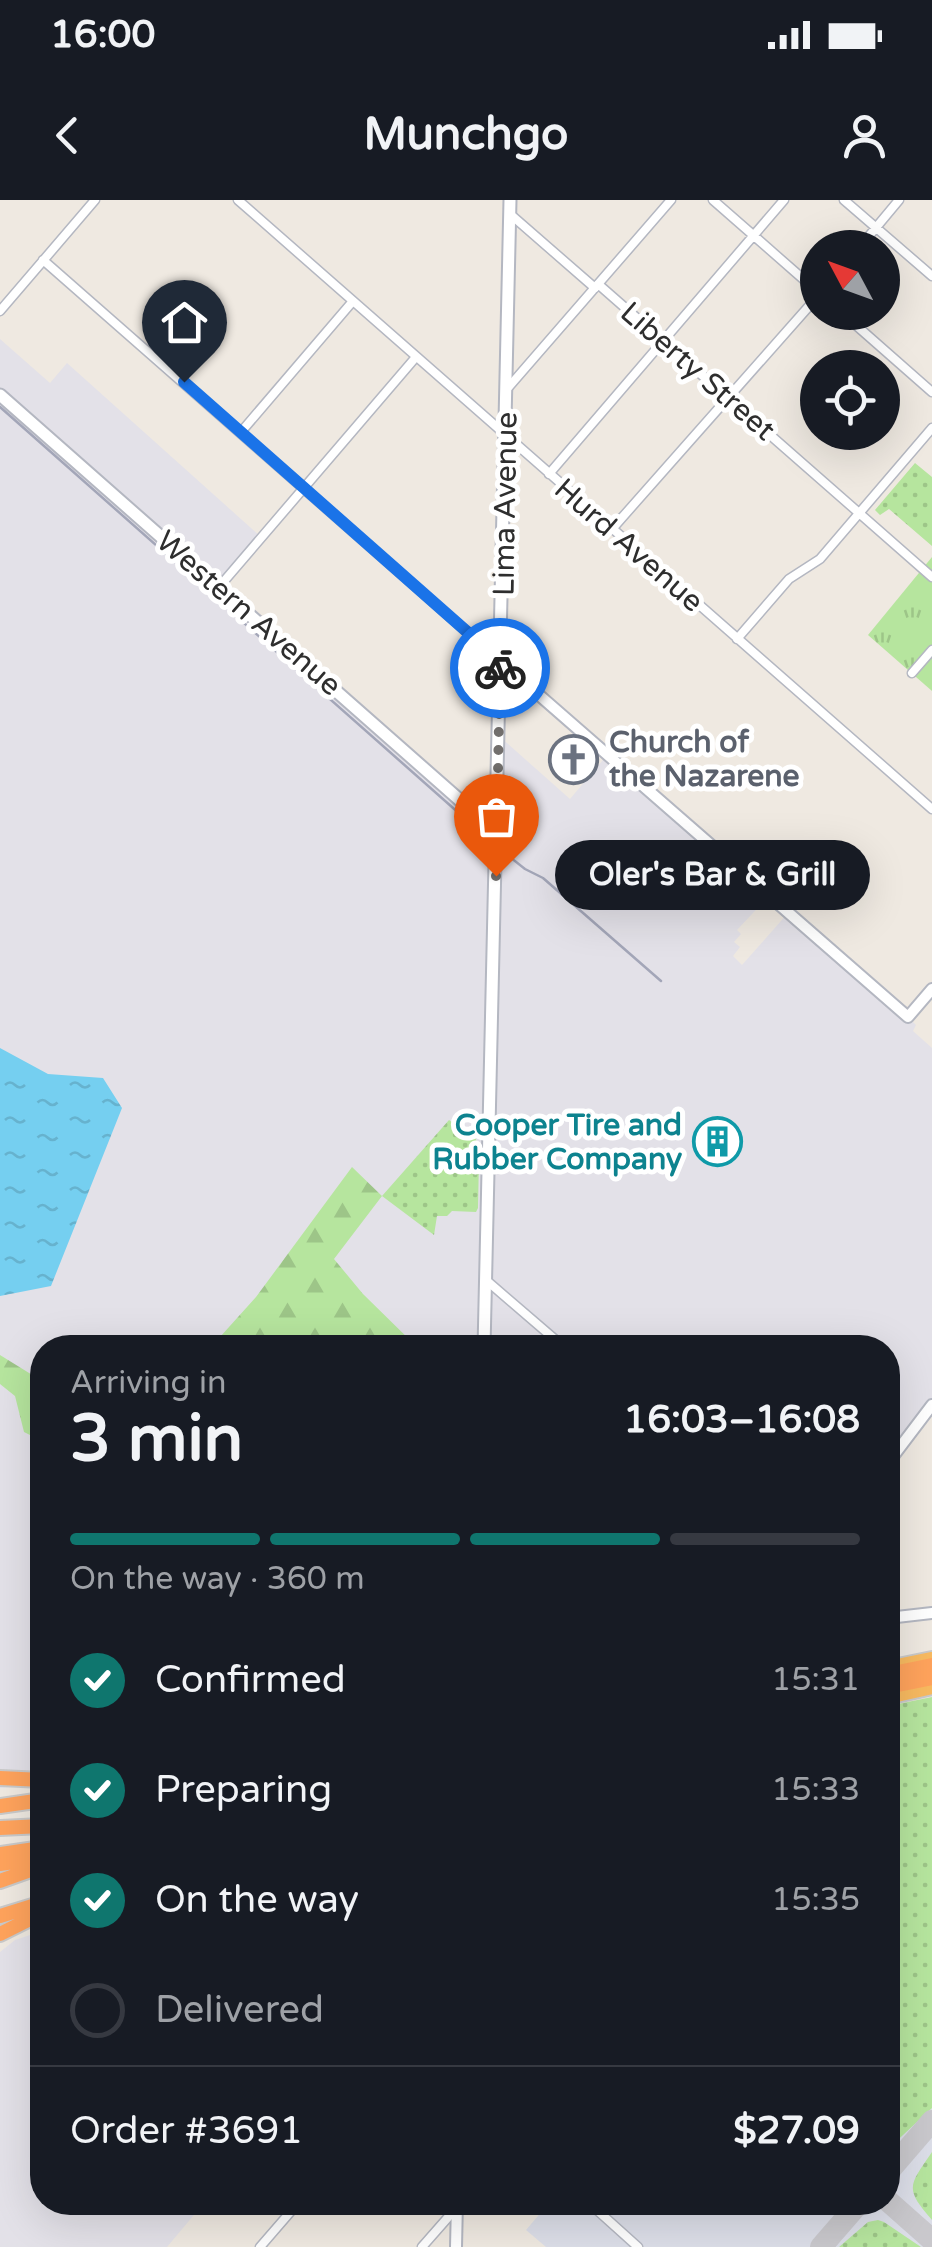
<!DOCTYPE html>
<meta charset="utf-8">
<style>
:root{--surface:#171b24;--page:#242831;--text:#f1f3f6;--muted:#9ea1a6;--line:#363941;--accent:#0f766e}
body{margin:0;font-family:"Varela Round",sans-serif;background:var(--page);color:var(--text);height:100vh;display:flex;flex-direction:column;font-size:38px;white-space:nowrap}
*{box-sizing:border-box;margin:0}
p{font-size:32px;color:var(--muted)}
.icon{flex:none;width:55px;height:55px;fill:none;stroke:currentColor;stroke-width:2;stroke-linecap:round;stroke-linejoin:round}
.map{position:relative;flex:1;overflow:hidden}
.side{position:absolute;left:30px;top:1135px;width:870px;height:880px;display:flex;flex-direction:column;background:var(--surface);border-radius:40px;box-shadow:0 10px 40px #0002}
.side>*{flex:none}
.needle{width:65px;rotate:311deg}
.tools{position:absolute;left:800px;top:30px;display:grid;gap:20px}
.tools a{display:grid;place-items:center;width:100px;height:100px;border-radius:50%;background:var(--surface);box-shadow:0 10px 40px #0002;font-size:50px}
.pin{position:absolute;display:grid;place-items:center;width:85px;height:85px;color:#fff;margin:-102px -42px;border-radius:50% 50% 50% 0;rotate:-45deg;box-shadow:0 0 10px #0007}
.pin .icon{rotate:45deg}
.courier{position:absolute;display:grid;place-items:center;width:100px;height:100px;margin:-50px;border:8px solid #1a73e8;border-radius:50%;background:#fff;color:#222;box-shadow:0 2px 12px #0007}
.bubble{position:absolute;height:70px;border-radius:35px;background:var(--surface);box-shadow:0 10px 40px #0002;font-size:32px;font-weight:800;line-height:70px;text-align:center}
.headline em{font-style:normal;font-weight:800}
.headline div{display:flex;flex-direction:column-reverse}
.headline{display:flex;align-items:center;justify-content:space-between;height:170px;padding:0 40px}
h1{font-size:65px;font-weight:800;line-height:75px}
.bar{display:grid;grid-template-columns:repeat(4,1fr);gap:15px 10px;align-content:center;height:120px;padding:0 40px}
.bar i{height:12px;border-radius:8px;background:var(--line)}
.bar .selected{background:var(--accent)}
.bar p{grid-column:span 4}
.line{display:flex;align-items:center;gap:25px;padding:0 40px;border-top:2px solid var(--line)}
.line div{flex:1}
ol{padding:0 40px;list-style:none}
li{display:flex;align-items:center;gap:30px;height:110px}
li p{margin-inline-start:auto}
li .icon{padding:10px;border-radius:50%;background:var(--accent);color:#fff;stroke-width:4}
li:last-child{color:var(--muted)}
li i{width:55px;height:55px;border:5px solid var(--line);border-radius:50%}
.status{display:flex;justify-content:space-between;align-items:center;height:70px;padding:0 50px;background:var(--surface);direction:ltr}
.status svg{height:28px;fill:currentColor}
header{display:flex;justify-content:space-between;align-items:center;height:130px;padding:0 40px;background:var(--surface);font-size:45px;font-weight:800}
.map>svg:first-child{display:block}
</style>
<div class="status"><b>16:00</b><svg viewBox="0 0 49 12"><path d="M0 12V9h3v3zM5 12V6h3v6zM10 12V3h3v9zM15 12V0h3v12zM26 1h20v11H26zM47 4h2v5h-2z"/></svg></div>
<header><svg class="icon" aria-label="back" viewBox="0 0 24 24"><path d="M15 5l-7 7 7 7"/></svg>Munchgo<svg class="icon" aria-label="person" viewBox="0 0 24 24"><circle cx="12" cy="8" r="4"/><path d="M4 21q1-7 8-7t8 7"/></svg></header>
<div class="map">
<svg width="932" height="2047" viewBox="0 0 932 2047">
<defs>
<pattern id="grass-dots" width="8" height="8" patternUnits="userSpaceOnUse" patternTransform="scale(2.5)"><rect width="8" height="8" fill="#b6e59e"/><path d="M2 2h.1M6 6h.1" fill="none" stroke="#9dc588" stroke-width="1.8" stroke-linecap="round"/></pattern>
<pattern id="forest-firs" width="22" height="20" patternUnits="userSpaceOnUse" patternTransform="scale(2.5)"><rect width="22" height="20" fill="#b6e59e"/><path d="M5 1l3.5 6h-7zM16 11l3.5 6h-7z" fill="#9dc588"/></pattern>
<pattern id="park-tufts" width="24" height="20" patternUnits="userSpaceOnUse" patternTransform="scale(2.5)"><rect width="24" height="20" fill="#b6e59e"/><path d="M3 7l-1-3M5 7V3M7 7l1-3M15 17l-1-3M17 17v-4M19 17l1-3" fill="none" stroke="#9dc588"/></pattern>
<pattern id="water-ripples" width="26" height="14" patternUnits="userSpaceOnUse" patternTransform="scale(2.5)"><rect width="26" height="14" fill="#75cff0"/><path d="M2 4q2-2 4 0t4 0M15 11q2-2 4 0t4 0" fill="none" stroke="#66b2ce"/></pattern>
</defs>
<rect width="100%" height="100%" fill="#efe9e1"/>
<path fill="#e3e1e8" d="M0 139 50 183 67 163 261 337 220 387 495 631 499 536 570 599 608 554 769 696 737 730 741 734 734 742 740 747 733 756 742 765 788 713 908 817 916 825 913 831 932 848V1205L888 1263V1148H42V1651L31 1585 0 1588Z
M42 1731V2002L204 2003 167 2047H0V1752L15 1740Z"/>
<path fill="#dcdee8" d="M932 1510V2047H546L526 2030 549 2003 888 2002V1519Z"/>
<path fill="url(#grass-dots)" d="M915 263 932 277V346L889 309 880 315 875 310Z
M449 920 476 939 479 959 478 1008 476 1012 452 1011 447 1016H437L434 1035 382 996Z
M932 1497V1908L888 1949V1506Z
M932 1952V2020C904 1988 909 1986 932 1952Z
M878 2020 884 2022 921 2047H839L868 2022Z"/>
<path fill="url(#forest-firs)" d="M352 967 382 996 334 1059 363 1094 417 1147H211L256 1097Z
M0 1155 42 1181V1241L24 1232 15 1196 0 1184Z"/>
<path fill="url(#park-tufts)" d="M932 357V491L868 435Z"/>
<path fill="url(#water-ripples)" d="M0 848 48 874 103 878 122 908 51 1086 0 1096Z"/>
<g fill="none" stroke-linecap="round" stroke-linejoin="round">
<path stroke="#c9c8cc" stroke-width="22" d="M888 1972 932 1921
M888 2001 932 2040
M821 2047 860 2002"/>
<defs>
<path id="minor" d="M238 0 932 609
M713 0 818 92
M844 0 932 76
M510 14 595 88
M859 48 899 0
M43 60 500 461
M598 84 932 377
M0 111 95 0
M841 112 932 192
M507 189 671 0
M241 232 353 101
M549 274 784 0
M612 329 818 96
M219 387 416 157
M737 439 789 379 820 359 932 228
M912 473 932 450
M486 1080 565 1148
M588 2002 638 2047
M260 2047 299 2002
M422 2047 458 2006"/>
<path id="tertiary" d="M500 461 908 817 932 789
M888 1263 932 1205
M888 1418 932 1413
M456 2047 457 2002"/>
<path id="secondary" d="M0 195 496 632
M484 1148 510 0"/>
<path id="trunk" d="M888 1467 932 1458
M888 1498 932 1488"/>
<path id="motorway" d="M888 1474 932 1465
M888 1487 932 1478
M0 1578 42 1580
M0 1606 42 1600
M0 1628 42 1626
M0 1654 42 1648
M0 1664 42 1658
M0 1681 42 1666
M0 1716 42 1703
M0 1734 42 1713"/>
</defs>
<use href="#minor" stroke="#b4b7c1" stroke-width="11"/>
<use href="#tertiary" stroke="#b4b7c1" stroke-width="14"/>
<use href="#secondary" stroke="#b4b7c1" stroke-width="15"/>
<use href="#trunk" stroke="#c9c9c9" stroke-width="16"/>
<use href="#motorway" stroke="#c9c9c9" stroke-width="18"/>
<use href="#minor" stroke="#fff" stroke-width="8"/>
<use href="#tertiary" stroke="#fff" stroke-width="10"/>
<use href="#secondary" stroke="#fff" stroke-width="11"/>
<use href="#trunk" stroke="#f8ba60" stroke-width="12"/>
<use href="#motorway" stroke="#ffa35c" stroke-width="14"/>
<path stroke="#a3a6b8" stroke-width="2.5" d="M0 207 496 646 525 669 543 678 661 781"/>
</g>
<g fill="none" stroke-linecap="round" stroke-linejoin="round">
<path stroke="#726f6d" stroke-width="10" stroke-dasharray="0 18" d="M496 676 500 468"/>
<path stroke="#1a73e8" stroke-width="12" d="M184 182 490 452 500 461V468"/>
</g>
<defs>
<symbol id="church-ring" viewBox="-11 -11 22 22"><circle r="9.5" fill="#fff" stroke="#6b7280" stroke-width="1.5"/><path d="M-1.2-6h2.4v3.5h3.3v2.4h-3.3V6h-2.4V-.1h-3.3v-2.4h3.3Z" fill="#6b7280"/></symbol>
<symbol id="building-ring" viewBox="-11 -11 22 22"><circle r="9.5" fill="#fff" stroke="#0f9aa8" stroke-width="1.5"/><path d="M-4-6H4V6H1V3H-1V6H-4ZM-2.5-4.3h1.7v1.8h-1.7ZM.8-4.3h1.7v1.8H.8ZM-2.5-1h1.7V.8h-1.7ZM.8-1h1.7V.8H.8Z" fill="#0f9aa8"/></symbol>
</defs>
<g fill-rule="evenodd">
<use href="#church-ring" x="546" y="532" width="55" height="55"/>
<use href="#building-ring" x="690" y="914" width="55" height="55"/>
</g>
<g text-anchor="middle" stroke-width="10" stroke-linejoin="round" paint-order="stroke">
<g font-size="30" fill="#2e2e2e" stroke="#fff">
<text transform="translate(698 171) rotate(41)" y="10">Liberty Street</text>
<text transform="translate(505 304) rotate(-89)" y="10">Lima Avenue</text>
<text transform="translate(629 345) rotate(41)" y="10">Hurd Avenue</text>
<text transform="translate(249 413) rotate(41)" y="10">Western Avenue</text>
</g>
<g font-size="30" font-weight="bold" fill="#5b616d" stroke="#fff" text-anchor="start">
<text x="609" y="552">Church of<tspan x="609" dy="34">the Nazarene</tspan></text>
</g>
<g font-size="30" font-weight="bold" fill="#0d838f" stroke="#fff" text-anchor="end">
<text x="682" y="935">Cooper Tire and<tspan x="682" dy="34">Rubber Company</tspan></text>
</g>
</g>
</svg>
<div class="tools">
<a><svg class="needle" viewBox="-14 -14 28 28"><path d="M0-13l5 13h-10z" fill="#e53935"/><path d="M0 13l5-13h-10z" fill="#9ea1a6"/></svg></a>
<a><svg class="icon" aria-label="locate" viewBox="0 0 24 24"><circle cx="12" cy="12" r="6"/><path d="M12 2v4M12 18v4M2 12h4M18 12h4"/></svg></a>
</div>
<div class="pin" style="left:496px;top:676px;background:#ea580c"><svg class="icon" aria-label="bag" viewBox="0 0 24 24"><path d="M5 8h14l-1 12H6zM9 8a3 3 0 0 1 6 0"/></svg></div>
<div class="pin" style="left:184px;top:182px;background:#1f2937"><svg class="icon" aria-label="home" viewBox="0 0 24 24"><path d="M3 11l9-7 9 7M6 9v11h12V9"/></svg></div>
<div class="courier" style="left:500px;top:468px"><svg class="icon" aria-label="bike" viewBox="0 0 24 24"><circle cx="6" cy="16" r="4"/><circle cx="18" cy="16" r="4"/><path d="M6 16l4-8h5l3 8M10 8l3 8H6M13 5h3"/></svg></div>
<div class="bubble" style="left:555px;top:640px;width:315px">Oler's Bar &amp; Grill</div>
<section class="side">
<div class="headline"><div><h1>3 min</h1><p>Arriving in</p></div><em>16:03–16:08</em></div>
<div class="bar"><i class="selected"></i><i class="selected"></i><i class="selected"></i><i></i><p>On the way · 360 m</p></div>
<ol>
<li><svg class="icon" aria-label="check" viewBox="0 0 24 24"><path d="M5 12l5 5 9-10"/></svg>Confirmed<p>15:31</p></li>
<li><svg class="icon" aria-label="check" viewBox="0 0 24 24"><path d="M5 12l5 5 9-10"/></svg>Preparing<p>15:33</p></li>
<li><svg class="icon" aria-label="check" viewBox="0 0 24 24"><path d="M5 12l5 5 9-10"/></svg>On the way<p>15:35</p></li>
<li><i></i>Delivered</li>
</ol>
<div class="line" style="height:130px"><div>Order #3691</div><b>$27.09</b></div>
</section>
</div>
